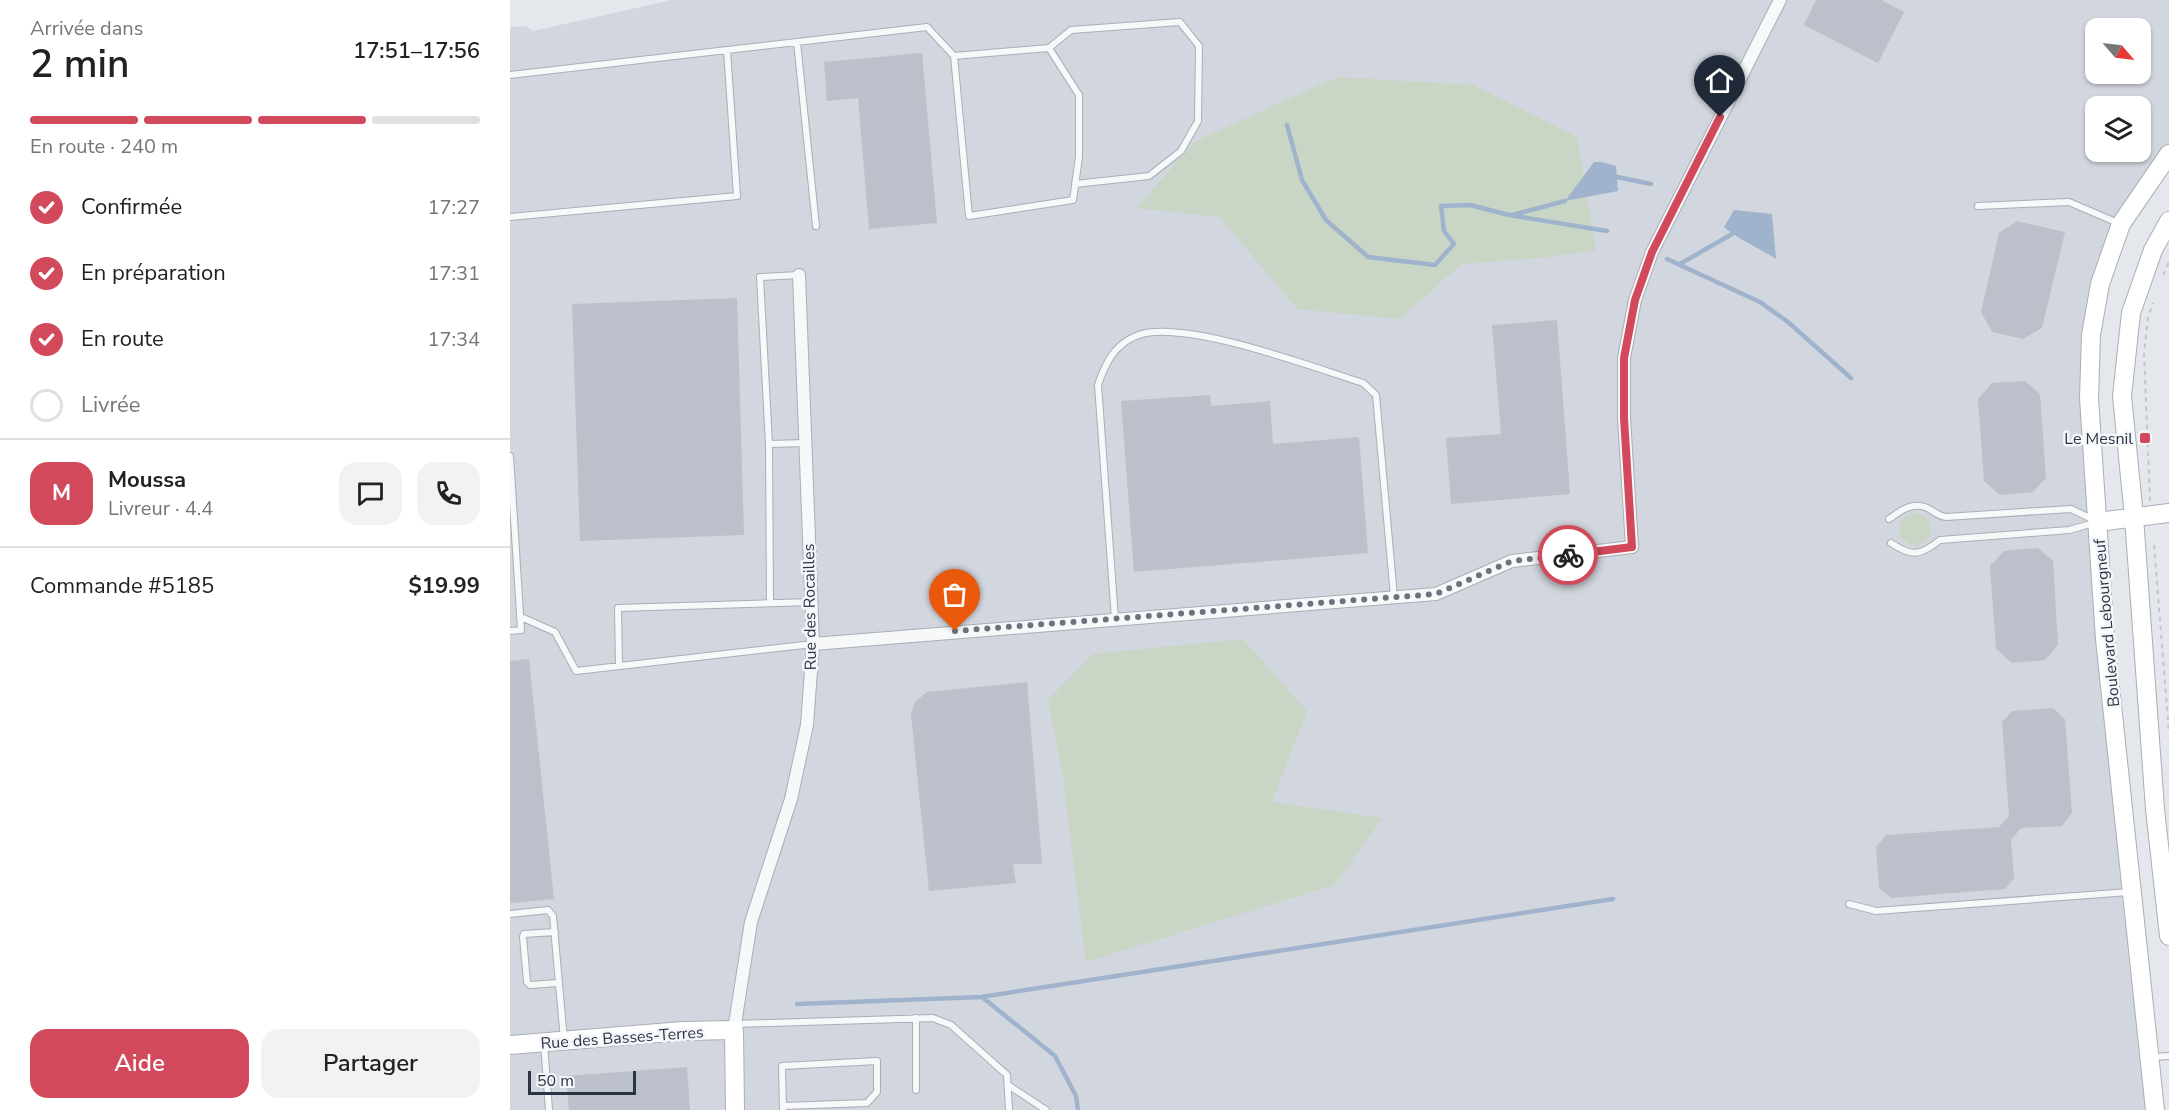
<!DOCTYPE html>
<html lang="fr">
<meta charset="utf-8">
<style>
:root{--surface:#fff;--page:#f2f2f2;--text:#222;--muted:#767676;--line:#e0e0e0;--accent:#d1495b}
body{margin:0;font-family:"Nunito Sans",sans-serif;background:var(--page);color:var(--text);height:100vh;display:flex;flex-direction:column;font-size:22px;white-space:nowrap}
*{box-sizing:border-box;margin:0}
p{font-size:20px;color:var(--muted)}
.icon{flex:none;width:33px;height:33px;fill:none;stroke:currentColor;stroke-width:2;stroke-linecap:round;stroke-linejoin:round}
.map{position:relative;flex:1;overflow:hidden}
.panel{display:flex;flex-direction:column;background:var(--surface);width:510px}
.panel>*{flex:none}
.needle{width:39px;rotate:118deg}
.controls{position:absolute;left:1575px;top:18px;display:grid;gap:12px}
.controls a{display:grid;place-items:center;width:66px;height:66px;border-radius:12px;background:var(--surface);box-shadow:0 2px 4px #0004;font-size:30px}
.scale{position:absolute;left:18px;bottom:15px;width:108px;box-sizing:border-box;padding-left:6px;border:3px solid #2b3445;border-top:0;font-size:16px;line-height:21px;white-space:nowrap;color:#2b3445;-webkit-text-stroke:4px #f4f6f9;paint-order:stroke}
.pin{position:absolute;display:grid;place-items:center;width:51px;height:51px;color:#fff;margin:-62px -26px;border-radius:50% 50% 50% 0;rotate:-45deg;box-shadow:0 0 6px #0007}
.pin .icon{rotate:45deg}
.courier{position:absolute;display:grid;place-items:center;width:60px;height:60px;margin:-30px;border:4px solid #d1495b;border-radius:50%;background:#fff;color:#222;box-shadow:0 2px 8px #0007}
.overview em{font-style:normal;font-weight:600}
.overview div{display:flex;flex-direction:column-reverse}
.overview{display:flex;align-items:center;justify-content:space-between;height:102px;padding:0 30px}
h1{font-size:39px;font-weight:600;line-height:45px}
.bar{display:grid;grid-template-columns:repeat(4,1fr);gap:9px 6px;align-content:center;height:72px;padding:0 30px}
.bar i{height:8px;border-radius:4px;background:var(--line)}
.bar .active{background:var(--accent)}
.bar p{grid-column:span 4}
.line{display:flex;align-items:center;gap:15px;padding:0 30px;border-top:2px solid var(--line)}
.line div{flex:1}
.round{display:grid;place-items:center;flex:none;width:63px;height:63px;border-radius:18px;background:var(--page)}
ol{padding:0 30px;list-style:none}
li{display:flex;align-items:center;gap:18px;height:66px}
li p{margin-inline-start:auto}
li .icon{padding:6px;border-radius:50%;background:var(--accent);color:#fff;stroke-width:4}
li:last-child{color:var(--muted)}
li i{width:33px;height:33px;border:3px solid var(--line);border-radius:50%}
.action{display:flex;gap:12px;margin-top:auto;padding:12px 30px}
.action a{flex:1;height:69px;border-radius:18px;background:var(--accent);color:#fff;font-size:24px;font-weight:600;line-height:69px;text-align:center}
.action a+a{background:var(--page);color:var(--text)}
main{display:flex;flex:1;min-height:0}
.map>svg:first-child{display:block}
</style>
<main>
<section class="panel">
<div class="overview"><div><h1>2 min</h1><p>Arrivée dans</p></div><em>17:51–17:56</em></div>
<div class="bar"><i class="active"></i><i class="active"></i><i class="active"></i><i></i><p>En route · 240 m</p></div>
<ol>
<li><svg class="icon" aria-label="check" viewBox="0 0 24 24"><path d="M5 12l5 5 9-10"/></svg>Confirmée<p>17:27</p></li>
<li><svg class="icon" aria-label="check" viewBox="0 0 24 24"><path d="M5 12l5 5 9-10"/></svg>En préparation<p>17:31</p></li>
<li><svg class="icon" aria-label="check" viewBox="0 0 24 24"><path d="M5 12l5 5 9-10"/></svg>En route<p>17:34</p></li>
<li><i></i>Livrée</li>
</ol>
<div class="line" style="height:108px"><b class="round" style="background:var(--accent);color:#fff">M</b><div><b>Moussa</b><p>Livreur · 4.4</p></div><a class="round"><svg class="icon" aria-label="chat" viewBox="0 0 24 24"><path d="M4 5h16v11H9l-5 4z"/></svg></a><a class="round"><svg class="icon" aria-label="phone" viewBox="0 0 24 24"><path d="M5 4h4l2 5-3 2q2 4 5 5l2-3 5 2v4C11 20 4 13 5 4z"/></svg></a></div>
<div class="line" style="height:78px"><div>Commande #5185</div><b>$19.99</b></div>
<div class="action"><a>Aide</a><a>Partager</a></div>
</section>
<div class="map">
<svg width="1659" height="1110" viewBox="0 0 1659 1110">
<rect width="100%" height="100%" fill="#e4e7ec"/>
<path fill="#d2d6de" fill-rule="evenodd" d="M162 0H1659V154L1650 164 1590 284 1579 398 1642 1110H0V27L15 26 23 31ZM1586 28H1630V74H1586ZM1586 106H1630V152H1586Z"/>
<path fill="#c9d6c5" d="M827 77 963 85 1067 137 1086 250 1030 258 952 264 889 319 787 309 710 217 627 208 684 142Z
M1389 529a16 16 0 1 1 32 0a16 16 0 1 1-32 0Z
M733 639 797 711 762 802 873 818 824 885 576 962 553 777 538 700 583 654Z"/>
<path fill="#9fb4cc" d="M1084 162H1092L1106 166 1108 191 1055 201Z
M1224 210 1262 214 1266 259C1250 248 1227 239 1214 227Z"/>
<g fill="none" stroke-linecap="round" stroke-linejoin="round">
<path stroke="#9fb4cc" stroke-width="4.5" d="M777 125 792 180 816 220 858 257 925 265 944 244 934 231 931 206 960 205 999 215 1097 231
M1107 177 1141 184
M1002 215 1055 201
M1157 259 1250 302 1278 322 1341 378
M1170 264 1222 234
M472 997 545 1056 566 1096 568 1110
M287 1004 471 997 1103 899"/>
</g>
<path fill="#bbc0ca" d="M1306 0H1371L1394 12 1368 63 1294 25Z
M412 53 427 223 359 229 348 98 317 101 314 62Z
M1507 221 1555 232 1532 328 1513 339 1482 332 1471 312 1489 233Z
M227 298 234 535 70 541 62 304Z
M1047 320 1060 494 941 504 936 438 991 434 982 325Z
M1515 381 1530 394 1536 478 1523 492 1490 495 1474 481 1468 399 1482 383Z
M700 395 701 406 760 401 763 444 849 437 858 553 624 572 611 401Z
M1528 548 1543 561 1548 645 1535 660 1502 663 1486 649 1480 566 1494 551Z
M19 659 44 899 0 903V661Z
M517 682 532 864H503L506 883 419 891 401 714 405 702 417 692Z
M1543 708 1555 719 1562 813 1552 826 1511 828 1501 840 1504 878 1495 889 1381 898 1369 888 1366 847 1376 835 1489 827 1499 816 1492 722 1502 711Z
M177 1067 180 1110H59L56 1076Z"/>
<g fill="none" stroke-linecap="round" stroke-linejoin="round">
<defs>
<path id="lane" d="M287 42 306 226
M539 48 561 30 670 22 689 46 688 121 671 151 639 176 565 184
M0 75 417 27 444 56 459 216 563 200 569 157V95L539 48 444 56
M1468 206 1559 202 1608 223
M0 217 227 196 217 50
M289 275 250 277 259 444 295 443
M259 444 260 603
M0 456 11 630 0 631
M1379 519C1389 512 1401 502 1415 507 1423 510 1427 516 1436 517L1561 509 1584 520
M1381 543C1402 557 1410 556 1430 540L1559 530 1584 523
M11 617 45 632 66 671 303 644
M605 619 588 385C595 364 604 345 626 336 669 317 806 368 853 383L866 395 884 597
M109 666 108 608 301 602
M1339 904 1366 911 1619 892
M0 914 38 910 43 916 54 1040
M45 932 14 934 13 937 17 982 20 985 48 983
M406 1018V1090
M225 1024 423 1018 441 1025 497 1075 499 1110
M34 1043 39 1110
M1642 1057 1659 1056
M498 1085 536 1110
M273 1106 357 1103 367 1092V1061L272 1066 273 1110"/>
<path id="street" d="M303 644 926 594 1002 561 1122 547 1114 418V358L1125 300 1142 252 1270 0
M224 1030 241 922 281 799 297 725 303 644 289 275"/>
<path id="secondary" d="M1659 221 1643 250 1621 313 1612 396 1624 517 1645 809 1659 936
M1588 522 1659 513
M0 1045 173 1031 224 1030 225 1110
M1645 1110 1595 639 1579 398 1581 335 1590 284 1611 224 1659 154"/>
</defs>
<use href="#lane" stroke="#a9aeb7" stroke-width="8"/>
<use href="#street" stroke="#a9aeb7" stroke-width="14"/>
<use href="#secondary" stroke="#a9aeb7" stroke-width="20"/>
<path stroke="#c2c5cb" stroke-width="2" stroke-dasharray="4.5 4.5" stroke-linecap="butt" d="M1653 275 1659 262
M1640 501 1634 352 1638 318 1643 303
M1644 545 1659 733"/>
<use href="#lane" stroke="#f7f8fa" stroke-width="6"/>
<use href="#street" stroke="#f7f8fa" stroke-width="12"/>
<use href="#secondary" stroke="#fff" stroke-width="18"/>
</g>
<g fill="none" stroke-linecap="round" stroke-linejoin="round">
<path stroke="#6c737f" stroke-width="6" stroke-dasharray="0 10.8" d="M445 631 926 594 1002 561 1058 555"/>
<path stroke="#d1495b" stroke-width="8" d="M1058 555 1122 547 1114 418V358L1125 300 1142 252 1210 117"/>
</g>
<rect fill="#d1495b" stroke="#f4f6f9" stroke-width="2" x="1629" y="432" width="12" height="12" rx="3"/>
<g text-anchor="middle" stroke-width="5" stroke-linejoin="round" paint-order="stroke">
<g font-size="16" fill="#2b3445" stroke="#f4f6f9" text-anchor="end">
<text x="1623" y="444">Le Mesnil</text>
</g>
<g font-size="16" fill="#2b3445" stroke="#f4f6f9">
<text transform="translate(299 607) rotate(-91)" y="6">Rue des Rocailles</text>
<text transform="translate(1596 623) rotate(-95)" y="6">Boulevard Lebourgneuf</text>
<text transform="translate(112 1037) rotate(-4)" y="6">Rue des Basses-Terres</text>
</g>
</g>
</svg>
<div class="controls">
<a><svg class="needle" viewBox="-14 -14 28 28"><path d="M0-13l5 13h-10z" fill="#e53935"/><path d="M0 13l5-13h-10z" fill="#767676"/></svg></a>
<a><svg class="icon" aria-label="layers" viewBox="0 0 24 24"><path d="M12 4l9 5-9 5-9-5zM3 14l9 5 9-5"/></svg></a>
</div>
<div class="scale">50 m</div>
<div class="pin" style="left:445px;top:631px;background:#ea580c"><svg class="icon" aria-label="bag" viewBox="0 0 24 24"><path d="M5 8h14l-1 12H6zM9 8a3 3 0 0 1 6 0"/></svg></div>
<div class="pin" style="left:1210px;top:117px;background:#1f2937"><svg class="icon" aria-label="home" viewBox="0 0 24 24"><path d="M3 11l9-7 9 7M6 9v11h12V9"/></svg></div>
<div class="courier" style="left:1058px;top:555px"><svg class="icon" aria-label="bike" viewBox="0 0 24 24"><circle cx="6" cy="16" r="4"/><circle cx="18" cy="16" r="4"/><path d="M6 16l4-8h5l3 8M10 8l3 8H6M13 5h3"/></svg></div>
</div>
</main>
